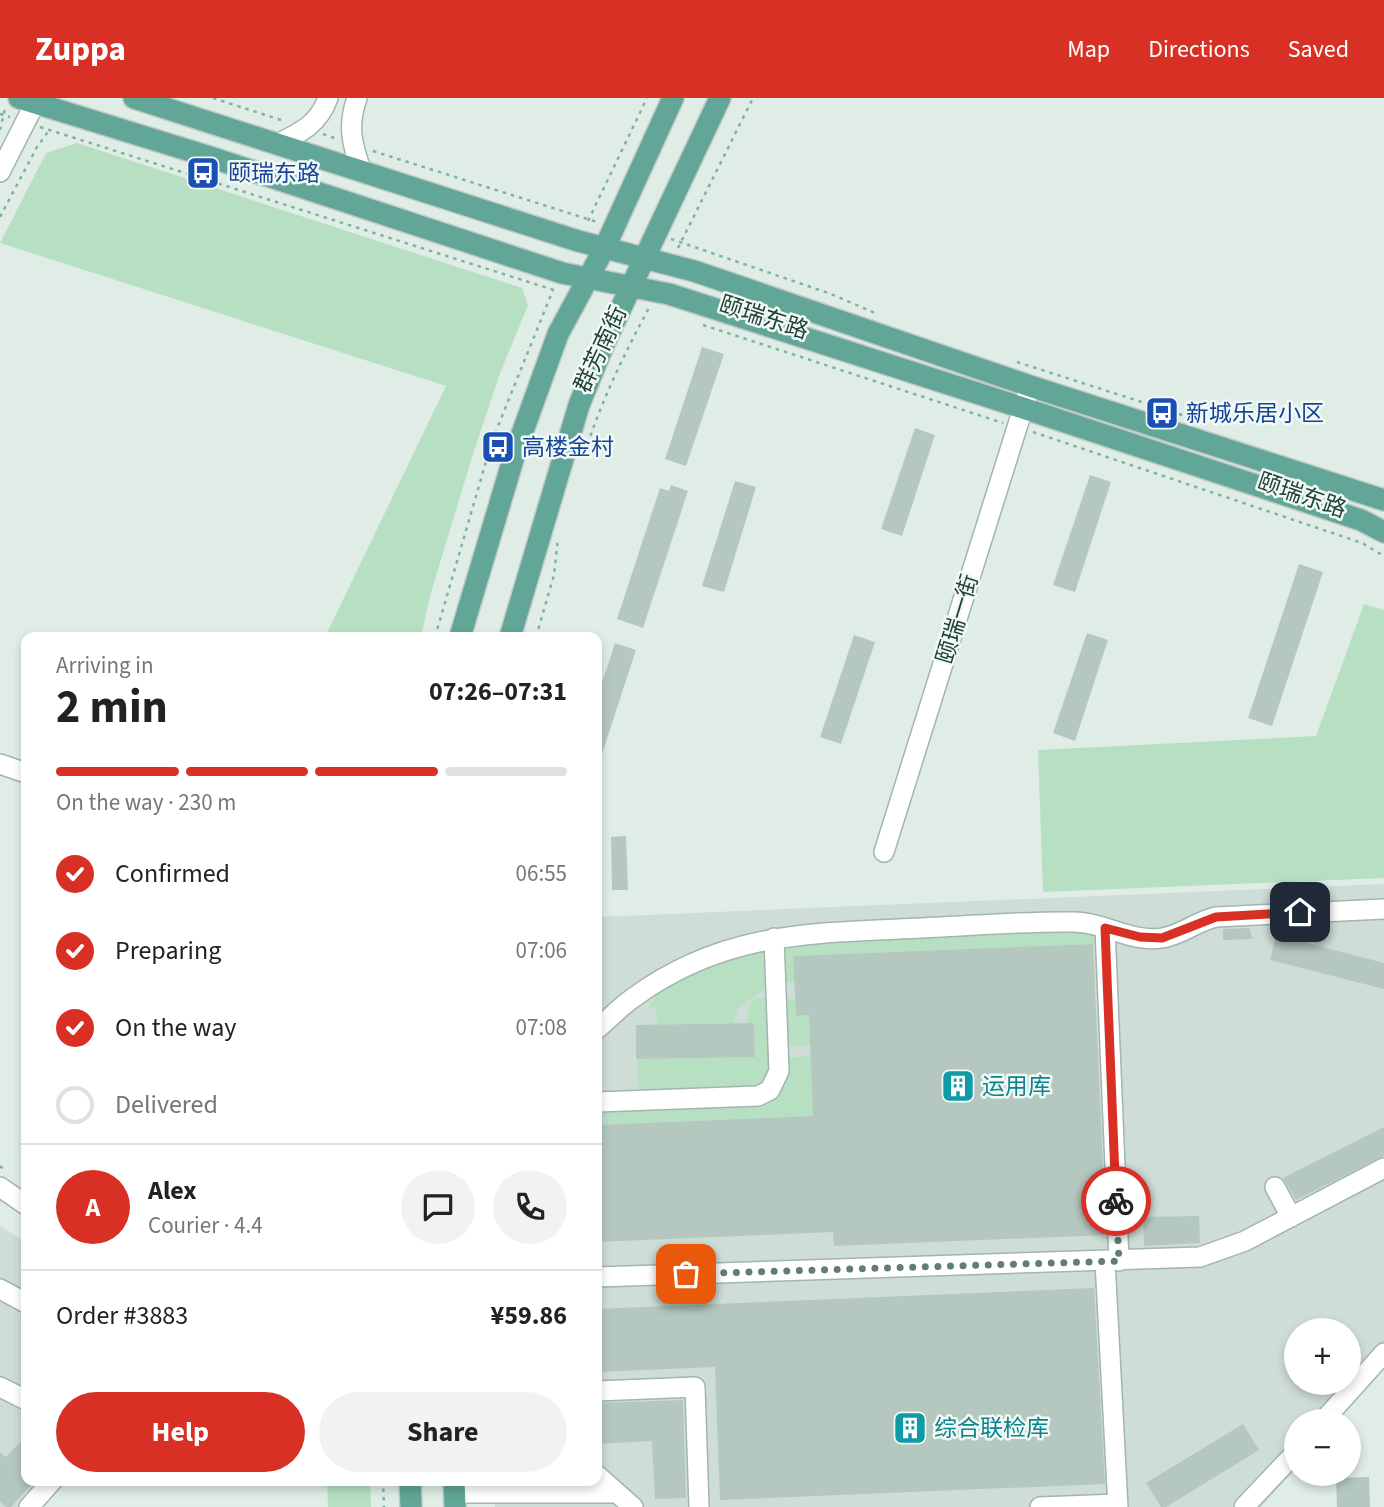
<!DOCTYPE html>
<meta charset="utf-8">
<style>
:root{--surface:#fff;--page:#f2f2f2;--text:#222;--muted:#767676;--line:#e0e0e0;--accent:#d93025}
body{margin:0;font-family:"Source Sans 3","Noto Sans SC",sans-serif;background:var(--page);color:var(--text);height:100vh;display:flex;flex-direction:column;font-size:26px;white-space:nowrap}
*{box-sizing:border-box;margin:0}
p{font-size:23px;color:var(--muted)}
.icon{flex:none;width:38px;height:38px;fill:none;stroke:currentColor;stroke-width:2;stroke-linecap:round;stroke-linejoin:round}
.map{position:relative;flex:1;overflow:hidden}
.side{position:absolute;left:21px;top:534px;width:581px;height:854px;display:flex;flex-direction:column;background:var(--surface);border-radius:14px;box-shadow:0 4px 10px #0003}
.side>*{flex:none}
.tools{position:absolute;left:1284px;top:1220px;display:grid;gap:14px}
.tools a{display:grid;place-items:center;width:77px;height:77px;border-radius:50%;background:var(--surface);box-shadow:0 4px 10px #0003;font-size:35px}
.pin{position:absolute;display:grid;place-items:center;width:60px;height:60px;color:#fff;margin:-30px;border-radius:14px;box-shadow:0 4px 10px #0006}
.courier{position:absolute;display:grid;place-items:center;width:70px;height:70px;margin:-35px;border:5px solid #d93025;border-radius:50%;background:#fff;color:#222;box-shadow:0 2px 9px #0007}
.headline em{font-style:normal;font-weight:700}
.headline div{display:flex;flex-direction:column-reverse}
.headline{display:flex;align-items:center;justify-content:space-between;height:119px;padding:0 35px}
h1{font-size:46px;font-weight:700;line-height:52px}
.bar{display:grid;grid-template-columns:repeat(4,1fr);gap:10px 7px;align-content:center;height:84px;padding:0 35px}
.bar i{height:9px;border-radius:5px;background:var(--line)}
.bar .current{background:var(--accent)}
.bar p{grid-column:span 4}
.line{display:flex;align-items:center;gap:18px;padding:0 35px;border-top:2px solid var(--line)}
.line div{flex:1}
.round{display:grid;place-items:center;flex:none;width:74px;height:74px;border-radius:37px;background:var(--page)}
ol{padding:0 35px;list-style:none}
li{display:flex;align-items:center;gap:21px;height:77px}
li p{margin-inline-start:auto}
li .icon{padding:7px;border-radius:50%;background:var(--accent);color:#fff;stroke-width:4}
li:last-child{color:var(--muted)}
li i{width:38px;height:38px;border:4px solid var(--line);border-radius:50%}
.action{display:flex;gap:14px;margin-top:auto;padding:14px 35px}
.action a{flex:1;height:80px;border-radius:42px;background:var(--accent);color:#fff;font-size:28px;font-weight:700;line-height:80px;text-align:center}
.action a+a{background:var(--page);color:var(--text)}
header{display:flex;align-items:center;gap:42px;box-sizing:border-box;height:98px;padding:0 35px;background:var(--accent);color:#fff}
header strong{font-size:33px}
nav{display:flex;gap:38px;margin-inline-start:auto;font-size:24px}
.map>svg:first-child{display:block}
</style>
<header>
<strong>Zuppa</strong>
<nav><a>Map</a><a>Directions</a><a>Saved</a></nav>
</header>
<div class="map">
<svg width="1384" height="1409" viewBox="0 0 1384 1409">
<rect width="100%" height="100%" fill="#e0ede7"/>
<path fill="#ceddd6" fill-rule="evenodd" d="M1384 786V1271L1337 1323H1297V1369L1261 1409H495L494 1383 597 1382V819ZM1297 1232H1349V1284H1297Z
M0 1128 26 1144V1382L67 1383 42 1409H0Z"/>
<path fill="#b7e0c3" d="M77 45 522 190 528 207 499 278 472 359 430 498 421 539H325L446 288 0 145 46 55Z
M1364 506 1384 512V780L1043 794 1038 652 1316 638Z
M1069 833 1093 836 1096 846 794 858 795 884H784L780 879 784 847 801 843Z
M763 852 767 856V890L738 910 734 925 657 927 656 911 648 910 664 884 701 866Z
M764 899 767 901 775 962 768 989 639 998 637 961 755 959 754 925H747L749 910 753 902Z
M785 901H795L796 918 809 917 810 948H788Z
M811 957 813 1018 597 1027V1008L760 1002 789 960Z
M327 1383H370L371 1409H328Z"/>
<path fill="#b5c8c0" d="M702 249 724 256 686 368 665 361Z
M915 330 935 337 902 438 881 431Z
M1090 377 1111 384 1075 494 1053 487Z
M735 383 756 389 724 494 702 488Z
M671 387 688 393 643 530 617 521 660 390 669 393Z
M1299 466 1323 474 1272 628 1248 620Z
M1087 535 1108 542 1075 643 1053 635Z
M854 537 875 544 841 646 820 639Z
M615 545 636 552 599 665H597V600Z
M626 738 628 792H612L611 739Z
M1250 830 1252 841 1223 842V831Z
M1276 837 1384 865V891L1270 862Z
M1093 846 1106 1137 834 1148 833 1134 597 1144V1027L813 1018 809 917 796 918 793 858Z
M754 925 755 959 636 961V927Z
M1384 1029V1058L1296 1102 1283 1080Z
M1199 1118 1200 1145 1144 1148 1143 1119Z
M1094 1190 1105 1386 720 1402 715 1269 597 1274V1211Z
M683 1302 686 1400 655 1401 652 1343 597 1346V1305Z
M1243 1326 1259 1352 1166 1409H1161L1146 1385Z
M26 1338V1382H36L11 1409H6L0 1403V1354L6 1359Z
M1369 1379 1370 1409H1337L1336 1380Z"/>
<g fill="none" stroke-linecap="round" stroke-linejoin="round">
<defs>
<path id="minor" d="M357 0C347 28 352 47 362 74
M277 46C300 35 319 26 328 0
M0 74 35 5
M0 666 26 675
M884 754 1030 288
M1105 830 1119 1163
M597 931C609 921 620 909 633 900 724 833 813 835 921 830 972 828 1023 823 1074 824 1104 824 1132 845 1162 840 1182 837 1197 823 1216 819L1384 811
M597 1004 758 998 770 992 779 973 774 840
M0 1089 26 1107
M1275 1089 1291 1119
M1105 1163 1118 1409
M597 1179 1200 1159 1245 1143 1384 1070
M0 1191 26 1205
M0 1289 26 1302
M597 1293 695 1289 699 1409
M1323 1323 1384 1255
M597 1377 633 1409
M454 1395H615
M29 1409 53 1382
M1040 1409 1117 1406
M1244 1409 1297 1353"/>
<path id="major" d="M19 0 210 59 562 175 669 196 1023 310 1361 422 1384 434
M134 0 578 143 694 173 1030 288 1384 402
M460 539 515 355 558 236 605 149 673 0
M510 539 579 307 604 246 720 0
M410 1382 411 1409
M454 1382 455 1409"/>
</defs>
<use href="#minor" stroke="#a2b5af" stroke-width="22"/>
<use href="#major" stroke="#c0c9c7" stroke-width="24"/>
<path stroke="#7eb3a4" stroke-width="2.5" stroke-dasharray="3.5 5" stroke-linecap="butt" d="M213 0 284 23
M0 16 10 19
M40 29 557 193
M0 32 5 10
M323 36 337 41
M373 53 597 124
M0 119 37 49 50 31
M588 123 647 0
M671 141 831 196 875 215
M678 150 753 0
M703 227 1003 325
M1017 264 1204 324
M1033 334 1362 445 1384 458
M585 354C601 304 624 256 649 210
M435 539 492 343 553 192
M536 539 554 477 558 440
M0 1068 6 1073
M383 1382 384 1409"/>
<use href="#minor" stroke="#fff" stroke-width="19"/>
<use href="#major" stroke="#61a696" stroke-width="21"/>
</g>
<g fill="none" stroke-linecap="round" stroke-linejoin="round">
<path stroke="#637c75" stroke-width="7" stroke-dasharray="0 12.6" d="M686 1176 1119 1163 1116 1103"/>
<path stroke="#d93025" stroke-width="9" d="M1116 1103 1105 830 1140 839 1162 840 1216 819 1300 814"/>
</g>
<defs>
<symbol id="bus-square" viewBox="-11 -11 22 22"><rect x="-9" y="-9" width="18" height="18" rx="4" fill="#1a4fb4" stroke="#f1f9f5"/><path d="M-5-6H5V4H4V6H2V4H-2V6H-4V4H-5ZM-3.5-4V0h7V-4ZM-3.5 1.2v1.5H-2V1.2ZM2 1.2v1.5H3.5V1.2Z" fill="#fff"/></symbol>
<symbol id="building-square" viewBox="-11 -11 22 22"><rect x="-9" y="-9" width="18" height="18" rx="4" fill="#0f9aa8" stroke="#f1f9f5"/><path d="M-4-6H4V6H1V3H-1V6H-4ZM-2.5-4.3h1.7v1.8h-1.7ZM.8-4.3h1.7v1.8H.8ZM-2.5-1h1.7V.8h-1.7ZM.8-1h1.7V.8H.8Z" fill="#fff"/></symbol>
</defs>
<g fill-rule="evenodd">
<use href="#bus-square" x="184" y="56" width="38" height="38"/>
<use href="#bus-square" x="1143" y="296" width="38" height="38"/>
<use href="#bus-square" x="479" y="330" width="38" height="38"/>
<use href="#building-square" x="939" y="969" width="38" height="38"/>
<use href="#building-square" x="891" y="1311" width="38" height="38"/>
</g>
<g text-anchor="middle" stroke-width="5" stroke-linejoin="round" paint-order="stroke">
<g font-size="23" fill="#164399" stroke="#f1f9f5" text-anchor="start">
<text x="228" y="83">颐瑞东路</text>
<text x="1186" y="323">新城乐居小区</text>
<text x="522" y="357">高楼金村</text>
</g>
<g font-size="23" fill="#1f3f37" stroke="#f1f9f5">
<text transform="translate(764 219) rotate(18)" y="8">颐瑞东路</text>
<text transform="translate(600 251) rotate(-65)" y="8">群芳南街</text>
<text transform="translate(1302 397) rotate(19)" y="8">颐瑞东路</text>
<text transform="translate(957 521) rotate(-73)" y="8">颐瑞一街</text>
</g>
<g font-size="23" fill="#0d838f" stroke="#f1f9f5" text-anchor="start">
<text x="982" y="996">运用库</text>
<text x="934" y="1338">综合联检库</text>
</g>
</g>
</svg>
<div class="tools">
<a>+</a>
<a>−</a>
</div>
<div class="pin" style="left:686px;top:1176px;background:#ea580c"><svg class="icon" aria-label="bag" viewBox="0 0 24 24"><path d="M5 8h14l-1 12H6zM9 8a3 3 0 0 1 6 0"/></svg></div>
<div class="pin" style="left:1300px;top:814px;background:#1f2937"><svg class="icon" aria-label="home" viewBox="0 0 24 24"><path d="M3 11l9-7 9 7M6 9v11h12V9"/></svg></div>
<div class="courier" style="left:1116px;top:1103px"><svg class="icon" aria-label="bike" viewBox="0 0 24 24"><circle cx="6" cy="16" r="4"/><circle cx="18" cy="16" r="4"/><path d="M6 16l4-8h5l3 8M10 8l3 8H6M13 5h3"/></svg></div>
<section class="side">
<div class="headline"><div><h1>2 min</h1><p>Arriving in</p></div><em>07:26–07:31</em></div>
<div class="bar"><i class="current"></i><i class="current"></i><i class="current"></i><i></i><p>On the way · 230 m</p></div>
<ol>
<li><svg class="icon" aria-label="check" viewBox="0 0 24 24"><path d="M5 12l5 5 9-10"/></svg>Confirmed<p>06:55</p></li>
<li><svg class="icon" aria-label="check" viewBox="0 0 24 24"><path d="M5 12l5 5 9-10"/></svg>Preparing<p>07:06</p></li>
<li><svg class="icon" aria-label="check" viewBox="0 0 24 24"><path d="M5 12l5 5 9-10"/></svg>On the way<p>07:08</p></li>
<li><i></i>Delivered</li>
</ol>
<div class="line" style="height:126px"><b class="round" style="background:var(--accent);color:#fff">A</b><div><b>Alex</b><p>Courier · 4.4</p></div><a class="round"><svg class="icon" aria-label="chat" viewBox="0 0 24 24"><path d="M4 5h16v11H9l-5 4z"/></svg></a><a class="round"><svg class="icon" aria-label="phone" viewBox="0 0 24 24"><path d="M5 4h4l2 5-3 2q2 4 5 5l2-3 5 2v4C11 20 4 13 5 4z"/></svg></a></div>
<div class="line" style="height:91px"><div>Order #3883</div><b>¥59.86</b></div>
<div class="action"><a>Help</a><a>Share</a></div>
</section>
</div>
